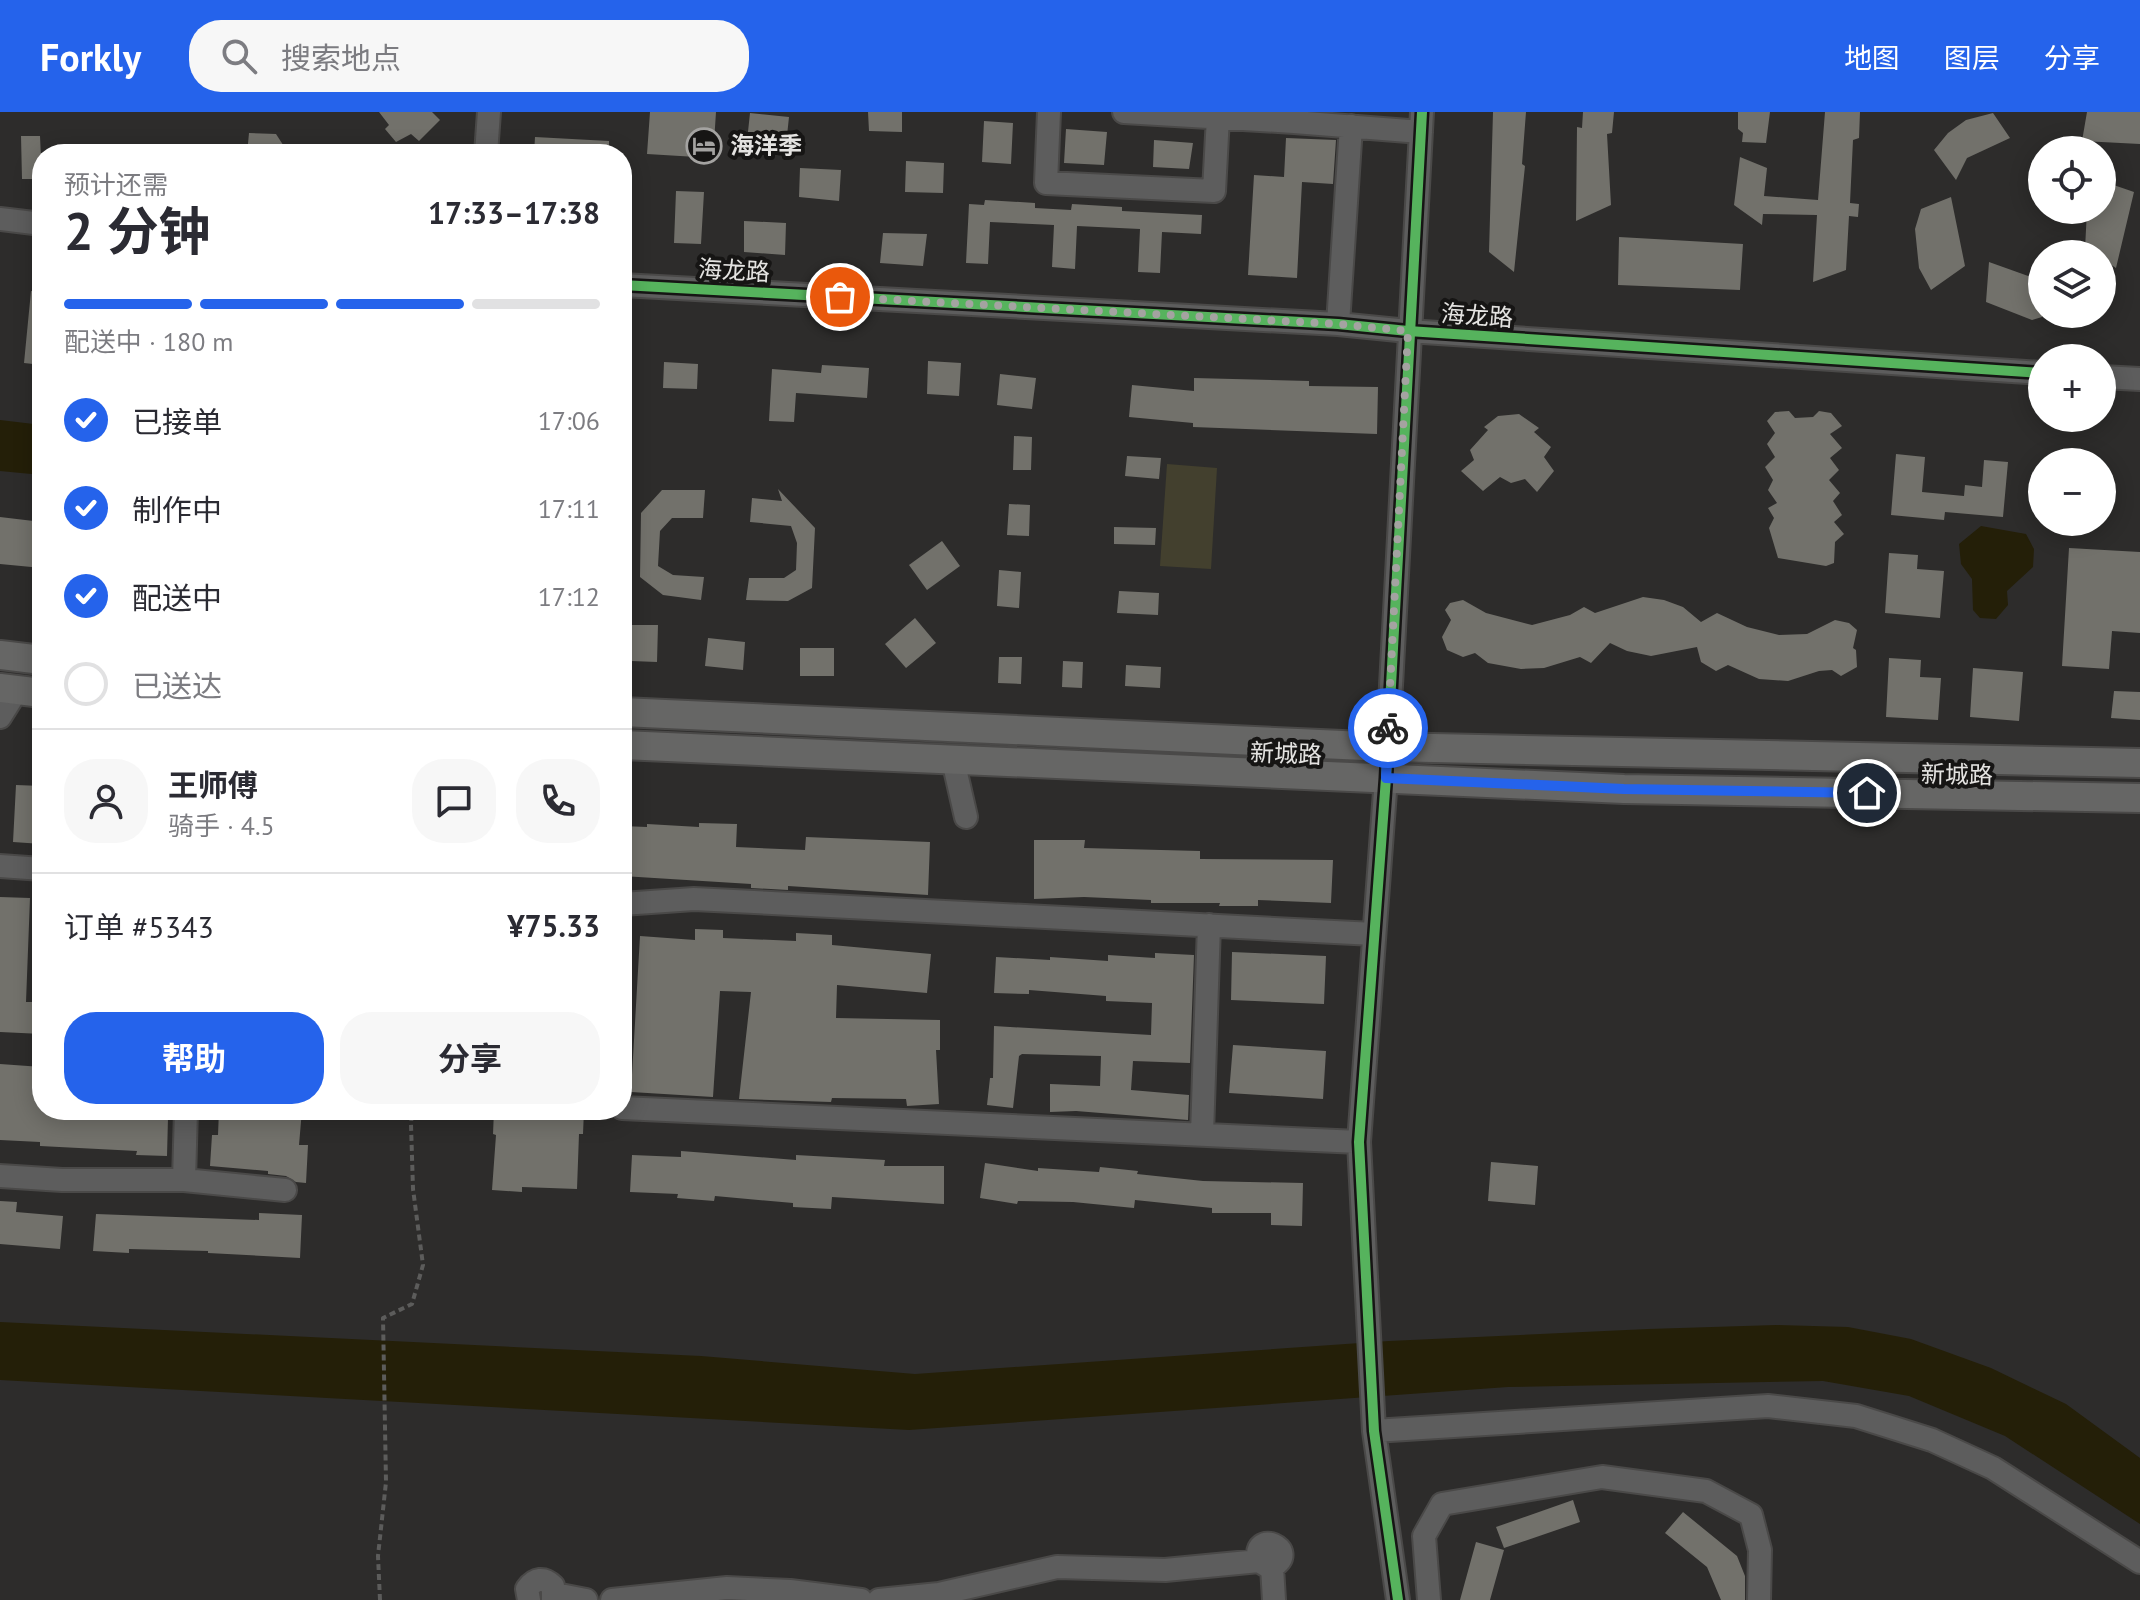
<!DOCTYPE html>
<html lang="zh">
<meta charset="utf-8">
<style>
:root{--surface:#fff;--page:#f7f7f7;--text:#2b2b33;--muted:#7c7c81;--line:#e1e1e2;--accent:#2563eb}
body{margin:0;font-family:"PT Sans","Noto Sans SC",sans-serif;background:var(--page);color:var(--text);height:100vh;display:flex;flex-direction:column;font-size:30px;white-space:nowrap}
*{box-sizing:border-box;margin:0}
p{font-size:26px;color:var(--muted)}
.icon{flex:none;width:44px;height:44px;fill:none;stroke:currentColor;stroke-width:2;stroke-linecap:round;stroke-linejoin:round}
.map{position:relative;flex:1;overflow:hidden}
.side{position:absolute;left:32px;top:32px;width:600px;height:976px;display:flex;flex-direction:column;background:var(--surface);border-radius:32px;box-shadow:0 4px 20px #0003}
.side>*{flex:none}
.controls{position:absolute;left:2028px;top:24px;display:grid;gap:16px}
.controls a{display:grid;place-items:center;width:88px;height:88px;border-radius:50%;background:var(--surface);box-shadow:0 4px 20px #0003;font-size:40px}
.pin{position:absolute;display:grid;place-items:center;width:68px;height:68px;color:#fff;margin:-34px;border:4px solid #fff;border-radius:50%;box-shadow:0 2px 8px #0007}
.courier{position:absolute;display:grid;place-items:center;width:80px;height:80px;margin:-40px;border:6px solid #2563eb;border-radius:50%;background:#fff;color:#222;box-shadow:0 2px 10px #0007}
.overview em{font-style:normal;font-weight:700}
.overview div{display:flex;flex-direction:column-reverse}
.overview{display:flex;align-items:center;justify-content:space-between;height:136px;padding:0 32px}
h1{font-size:52px;font-weight:700;line-height:60px}
.bar{display:grid;grid-template-columns:repeat(4,1fr);gap:12px 8px;align-content:center;height:96px;padding:0 32px}
.bar i{height:10px;border-radius:6px;background:var(--line)}
.bar .active{background:var(--accent)}
.bar p{grid-column:span 4}
.line{display:flex;align-items:center;gap:20px;padding:0 32px;border-top:2px solid var(--line)}
.line div{flex:1}
.round{display:grid;place-items:center;flex:none;width:84px;height:84px;border-radius:32px;background:var(--page)}
ol{padding:0 32px;list-style:none}
li{display:flex;align-items:center;gap:24px;height:88px}
li p{margin-inline-start:auto}
li .icon{padding:8px;border-radius:50%;background:var(--accent);color:#fff;stroke-width:4}
li:last-child{color:var(--muted)}
li i{width:44px;height:44px;border:4px solid var(--line);border-radius:50%}
.primary-button{display:flex;gap:16px;margin-top:auto;padding:16px 32px}
.primary-button a{flex:1;height:92px;border-radius:32px;background:var(--accent);color:#fff;font-size:32px;font-weight:700;line-height:92px;text-align:center}
.primary-button a+a{background:var(--page);color:var(--text)}
header{display:flex;align-items:center;gap:48px;box-sizing:border-box;height:112px;padding:0 40px;background:var(--accent);color:#fff}
header strong{font-size:38px}
nav{display:flex;gap:44px;margin-inline-start:auto;font-size:28px}
.search{width:560px;height:72px;background:var(--page);display:flex;align-items:center;gap:20px;box-sizing:border-box;padding:0 28px;border-radius:32px;color:var(--muted);font-size:30px}
.map>svg:first-child{display:block}
</style>
<header>
<strong>Forkly</strong>
<div class="search"><svg class="icon" aria-label="search" viewBox="0 0 24 24"><circle cx="10" cy="10" r="6"/><path d="M15 15l6 6"/></svg>搜索地点</div>
<nav><a>地图</a><a>图层</a><a>分享</a></nav>
</header>
<div class="map">
<svg width="2140" height="1488" viewBox="0 0 2140 1488">
<rect width="100%" height="100%" fill="#2d2c2b"/>
<path fill="#43402e" d="M1167 352 1217 356 1211 457 1160 454Z"/>
<path fill="#241f08" d="M0 308 42 313V363L0 359Z
M1981 414 2026 422 2034 437 2033 455 2007 479 2008 493 1996 507 1980 506 1973 498 1972 467 1961 452 1959 432Z
M0 1210 701 1244 915 1262 1389 1229 1648 1217 1776 1213 1848 1215 1911 1227 1991 1256 2066 1292 2140 1346V1412L2005 1324 1909 1284 1823 1269 1508 1275 909 1318 0 1268Z"/>
<path fill="#72716b" d="M379 0H432L440 8 419 29 411 22 396 30 385 17 389 13Z
M650 0H716L713 46 647 42Z
M868 0H902V20L869 19Z
M1493 0H1526L1522 52 1525 54 1514 160 1489 140Z
M1583 0H1614L1612 21 1607 22 1611 93 1576 109 1577 15 1582 16Z
M1738 0H1770L1766 31 1742 30 1743 21 1738 17Z
M1825 0H1860L1859 26 1853 28 1850 91 1859 92 1858 105 1849 104 1846 158 1813 170 1817 103 1763 102 1762 113 1734 93 1740 45 1767 56 1764 84 1818 88Z
M2087 0H2140V32L2082 29Z
M750 1 789 5 786 33 747 29Z
M1993 1 2010 26 1967 46 1956 68 1934 38 1948 21 1966 8Z
M984 9 1013 11 1011 52 982 50Z
M1066 17 1107 20 1104 53 1064 51Z
M249 21 276 22 289 42H247Z
M21 24H40L42 67H22Z
M535 25 609 29V42H534Z
M1286 26 1336 28 1333 72 1302 70 1297 166 1248 163 1254 63 1284 65Z
M1154 28 1193 31 1189 57 1153 55Z
M906 49 944 51 943 81 905 80Z
M800 56 841 58 839 89 799 85Z
M2102 69 2134 80 2116 156 2102 147V142H2093L2085 137 2087 98H2102Z
M676 79 704 80 701 132 674 131Z
M1951 85 1965 154 1931 178 1919 156 1915 117 1921 97Z
M985 88 1035 91V96L1071 98 1072 92 1122 95V99L1202 103 1201 122 1162 120 1160 161 1138 160 1140 117 1077 114 1075 157 1052 155 1054 113 990 110 988 152 966 151 969 92 984 93Z
M744 109 786 111 785 143 744 140Z
M883 121 927 122 923 154 880 151Z
M1619 125 1743 132 1740 178 1618 173Z
M1989 150 2031 165 2042 163V205L2032 208 1986 190Z
M31 179 42 180V253L24 251Z
M928 249 961 251 959 284 927 282Z
M664 250 698 252 697 277 663 276Z
M822 253 869 256 867 286 796 281 794 310 769 309 772 257 821 261Z
M1000 262 1036 266 1032 297 997 293Z
M1194 266 1309 269V274L1378 275 1377 322 1193 315V311L1129 305 1132 273 1194 279Z
M1789 299 1795 306 1813 305 1819 299 1831 301 1842 314 1830 322 1842 336 1830 346 1839 358 1829 368 1840 381 1833 389 1842 403 1834 410 1844 422 1835 430 1834 451 1826 454 1778 446 1769 416 1774 406 1768 396 1777 391 1768 378 1773 368 1765 355 1775 345 1767 332 1775 321 1767 309 1775 300Z
M1519 302 1539 316 1534 320 1551 335 1544 345 1554 359 1537 380 1525 367 1511 371 1500 365 1483 379 1461 359 1474 348 1470 338 1488 318 1484 315 1498 304Z
M1014 324 1032 325 1031 358H1013Z
M1896 342 1925 345 1922 380 1964 384 1965 373 1982 375 1984 348 2008 350 2003 405 1945 400 1944 408 1891 403Z
M1127 344 1161 346 1159 367 1125 364Z
M778 377 815 416 812 476 788 489 746 488 749 466H784L796 458 797 431 791 414 750 410 752 386 782 389Z
M662 378H705L703 406H672L660 419 658 454 673 463 704 465 701 488 663 483 640 465 641 401Z
M1009 392 1030 393 1029 424 1007 423Z
M0 405 42 410V456L0 452Z
M1114 415 1156 416 1155 433 1114 432Z
M942 429 960 454 927 478 909 453Z
M2069 436 2140 440V521L2112 519 2109 557 2062 554Z
M1889 441 1918 443 1917 457 1944 459 1940 506 1885 501Z
M999 458 1021 460 1019 496 997 494Z
M1119 479 1159 481 1158 503 1117 501Z
M1643 485 1664 488 1683 495 1701 510 1717 501 1747 515 1779 523 1807 522 1835 508 1849 511 1857 518 1853 536 1856 538 1857 555 1841 564 1832 558 1819 559 1788 569 1759 567 1728 553 1716 559 1701 550 1697 535 1651 544 1627 539 1610 531 1591 551 1580 545 1544 556 1521 557 1488 551 1475 541 1463 545 1447 538 1442 525 1451 508 1445 498 1450 491 1463 488 1486 501 1532 513 1570 503 1584 495 1595 501Z
M915 506 936 531 906 556 885 532Z
M632 513H658L657 550 631 549Z
M708 526 745 530 743 558 705 554Z
M800 536H834V564H800Z
M999 545H1022L1021 572 998 571Z
M1889 546 1921 548 1920 565 1941 566 1938 608 1886 605Z
M1063 549 1083 550 1082 576 1062 575Z
M1126 553 1161 555 1160 576 1125 574Z
M1973 556 2023 560 2019 609 1970 605Z
M2114 579 2140 580V608L2111 606Z
M16 673 42 674V732L13 730Z
M699 711 737 712 736 735 805 738 806 725 930 730 928 783 788 774V778L751 776V772L622 764V714L647 715V712L699 715Z
M1034 728H1085L1084 736 1200 739V747L1333 748 1331 791 1258 788V794H1219L1220 791H1151V788L1084 785 1034 787Z
M0 785 30 786 26 890H42V922L0 920Z
M695 817 723 818V826L796 829V821L832 823V833L931 842 927 881 837 873 836 906 940 908V938H936L939 992 907 994 906 987 832 986 831 990 739 987 751 880 720 879 713 985 631 980 640 824 695 828Z
M1232 840 1326 844 1324 892 1231 888Z
M1155 841 1194 843 1190 951 1133 949 1131 978 1189 983 1188 1008 1076 999 1050 1000V972L1100 974 1101 944 1022 942 1019 944 1013 996 987 993 990 966H993L994 914 1151 923 1152 891 1106 889V884L1029 878V882L994 881 996 845 1050 848V845L1108 849V843L1155 846Z
M1233 933 1326 939 1323 987 1229 981Z
M0 952 42 955V999L168 1006 167 1044 136 1043 137 1039 40 1034V1030L0 1028Z
M219 998H302L299 1033H308L306 1071 296 1070 286 1064 268 1062V1059L210 1054 212 1023H218Z
M494 998H584L583 1022H579L577 1077 522 1075V1080L492 1078 496 1023 493 1022Z
M681 1039 796 1048V1043L885 1048 884 1054H944V1092L832 1085 831 1097 793 1095V1091L715 1084 714 1089 677 1086 678 1082 630 1080 632 1043 681 1045Z
M1491 1050 1538 1054 1535 1093 1488 1089Z
M985 1051 1038 1059V1056L1099 1060 1100 1055 1138 1059 1137 1062 1203 1069 1303 1071 1302 1114 1271 1113V1101H1212V1096L1135 1088 1134 1096 1073 1090 1018 1089 1017 1092 980 1086Z
M0 1089 17 1090 16 1100 63 1104 60 1137 0 1132Z
M259 1101 302 1103 300 1146 208 1141V1139L129 1137V1141L93 1139 96 1102 259 1108Z
M1573 1388 1580 1410 1504 1436 1496 1415Z
M1683 1400 1737 1444 1745 1464V1488H1721L1707 1455 1665 1421Z
M1476 1430 1504 1438 1490 1488H1460Z"/>
<g fill="none" stroke-linecap="round" stroke-linejoin="round">
<defs>
<path id="minor" d="M1049 0 1046 71 1214 79 1218 5
M1124 0 1294 10 1295 0
M1294 10 1421 20
M486 42 489 0
M0 107 42 112
M622 173 1338 212 1408 219 2042 261
M1338 212 1351 14
M2102 265 2140 267
M0 605 17 578
M953 648 966 705
M0 754 42 757
M622 792 694 787 1374 822
M622 996 1359 1030
M1202 1022 1209 813
M0 1064 62 1068H184L186 998
M184 1068 285 1078
M1374 1319 1768 1294 1856 1304 1932 1328 1993 1356 2140 1450
M1267 1454 1259 1449C1251 1416 1302 1437 1272 1455L1274 1488
M555 1482 586 1488
M529 1488 527 1477C535 1466 544 1465 553 1474V1488
M612 1488 727 1476 790 1479 861 1488
M879 1488 939 1482 1057 1455 1165 1458 1259 1449
M1398 1488 1374 1319 1359 1030 1386 666 1422 0
M1429 1488 1424 1424 1442 1392 1602 1365 1706 1379 1751 1403 1760 1438 1759 1488"/>
<path id="major" d="M0 543 42 548
M0 576 42 581
M622 600 1387 635 2140 651
M622 633 1624 677 2140 686"/>
</defs>
<use href="#minor" stroke="#4a4948" stroke-width="26"/>
<use href="#major" stroke="#4a4948" stroke-width="32"/>
<path stroke="#5c5c5b" stroke-width="4" stroke-dasharray="6 4" stroke-linecap="butt" d="M380 1488 378 1444 386 1370 383 1206 412 1192 423 1153 413 1077 411 1012 412 998"/>
<use href="#minor" stroke="#5d5d5d" stroke-width="22"/>
<use href="#major" stroke="#666665" stroke-width="28"/>
<defs>
<path id="cycleway" d="M622 173 1338 212 1408 219 2042 261
M1398 1488 1374 1319 1359 1030 1386 666 1422 0"/>
</defs>
<use href="#cycleway" stroke="#161514" stroke-width="15"/>
<use href="#cycleway" stroke="#56b35d" stroke-width="10"/>
</g>
<g fill="none" stroke-linecap="round" stroke-linejoin="round">
<path stroke="#a4a3a1" stroke-width="8" stroke-dasharray="0 14.4" d="M840 185 1338 212 1408 219 1388 616"/>
<path stroke="#2563eb" stroke-width="10" d="M1388 616 1386 666 1624 677 1867 681"/>
</g>
<defs>
<symbol id="hotel-ring" viewBox="-11 -11 22 22"><circle r="9.5" fill="#161514" stroke="#a4a3a1" stroke-width="1.5"/><path d="M-6-4.5h1.5V1H6V5H4.5V3h-9V5H-6ZM-4 0a1.8 1.8 0 1 1 3.6 0ZM.5 0V-2.5h3Q6-2.5 6 0Z" fill="#a4a3a1"/></symbol>
</defs>
<g fill-rule="evenodd">
<use href="#hotel-ring" x="684" y="14" width="40" height="40"/>
</g>
<g text-anchor="middle" stroke-width="8" stroke-linejoin="round" paint-order="stroke">
<g font-size="24" font-weight="bold" fill="#e4e3e1" stroke="#161514" text-anchor="start">
<text x="730" y="42">海洋季</text>
</g>
<g font-size="24" fill="#e4e3e1" stroke="#161514">
<text transform="translate(734 159) rotate(3)" y="8">海龙路</text>
<text transform="translate(1477 204) rotate(4)" y="8">海龙路</text>
<text transform="translate(1286 642) rotate(2)" y="8">新城路</text>
<text transform="translate(1957 663) rotate(1)" y="8">新城路</text>
</g>
</g>
</svg>
<div class="controls">
<a><svg class="icon" aria-label="locate" viewBox="0 0 24 24"><circle cx="12" cy="12" r="6"/><path d="M12 2v4M12 18v4M2 12h4M18 12h4"/></svg></a>
<a><svg class="icon" aria-label="layers" viewBox="0 0 24 24"><path d="M12 4l9 5-9 5-9-5zM3 14l9 5 9-5"/></svg></a>
<a>+</a>
<a>−</a>
</div>
<div class="pin" style="left:840px;top:185px;background:#ea580c"><svg class="icon" aria-label="bag" viewBox="0 0 24 24"><path d="M5 8h14l-1 12H6zM9 8a3 3 0 0 1 6 0"/></svg></div>
<div class="pin" style="left:1867px;top:681px;background:#1f2937"><svg class="icon" aria-label="home" viewBox="0 0 24 24"><path d="M3 11l9-7 9 7M6 9v11h12V9"/></svg></div>
<div class="courier" style="left:1388px;top:616px"><svg class="icon" aria-label="bike" viewBox="0 0 24 24"><circle cx="6" cy="16" r="4"/><circle cx="18" cy="16" r="4"/><path d="M6 16l4-8h5l3 8M10 8l3 8H6M13 5h3"/></svg></div>
<section class="side">
<div class="overview"><div><h1>2 分钟</h1><p>预计还需</p></div><em>17:33–17:38</em></div>
<div class="bar"><i class="active"></i><i class="active"></i><i class="active"></i><i></i><p>配送中 · 180 m</p></div>
<ol>
<li><svg class="icon" aria-label="check" viewBox="0 0 24 24"><path d="M5 12l5 5 9-10"/></svg>已接单<p>17:06</p></li>
<li><svg class="icon" aria-label="check" viewBox="0 0 24 24"><path d="M5 12l5 5 9-10"/></svg>制作中<p>17:11</p></li>
<li><svg class="icon" aria-label="check" viewBox="0 0 24 24"><path d="M5 12l5 5 9-10"/></svg>配送中<p>17:12</p></li>
<li><i></i>已送达</li>
</ol>
<div class="line" style="height:144px"><a class="round"><svg class="icon" aria-label="person" viewBox="0 0 24 24"><circle cx="12" cy="8" r="4"/><path d="M4 21q1-7 8-7t8 7"/></svg></a><div><b>王师傅</b><p>骑手 · 4.5</p></div><a class="round"><svg class="icon" aria-label="chat" viewBox="0 0 24 24"><path d="M4 5h16v11H9l-5 4z"/></svg></a><a class="round"><svg class="icon" aria-label="phone" viewBox="0 0 24 24"><path d="M5 4h4l2 5-3 2q2 4 5 5l2-3 5 2v4C11 20 4 13 5 4z"/></svg></a></div>
<div class="line" style="height:104px"><div>订单 #5343</div><b>¥75.33</b></div>
<div class="primary-button"><a>帮助</a><a>分享</a></div>
</section>
</div>
